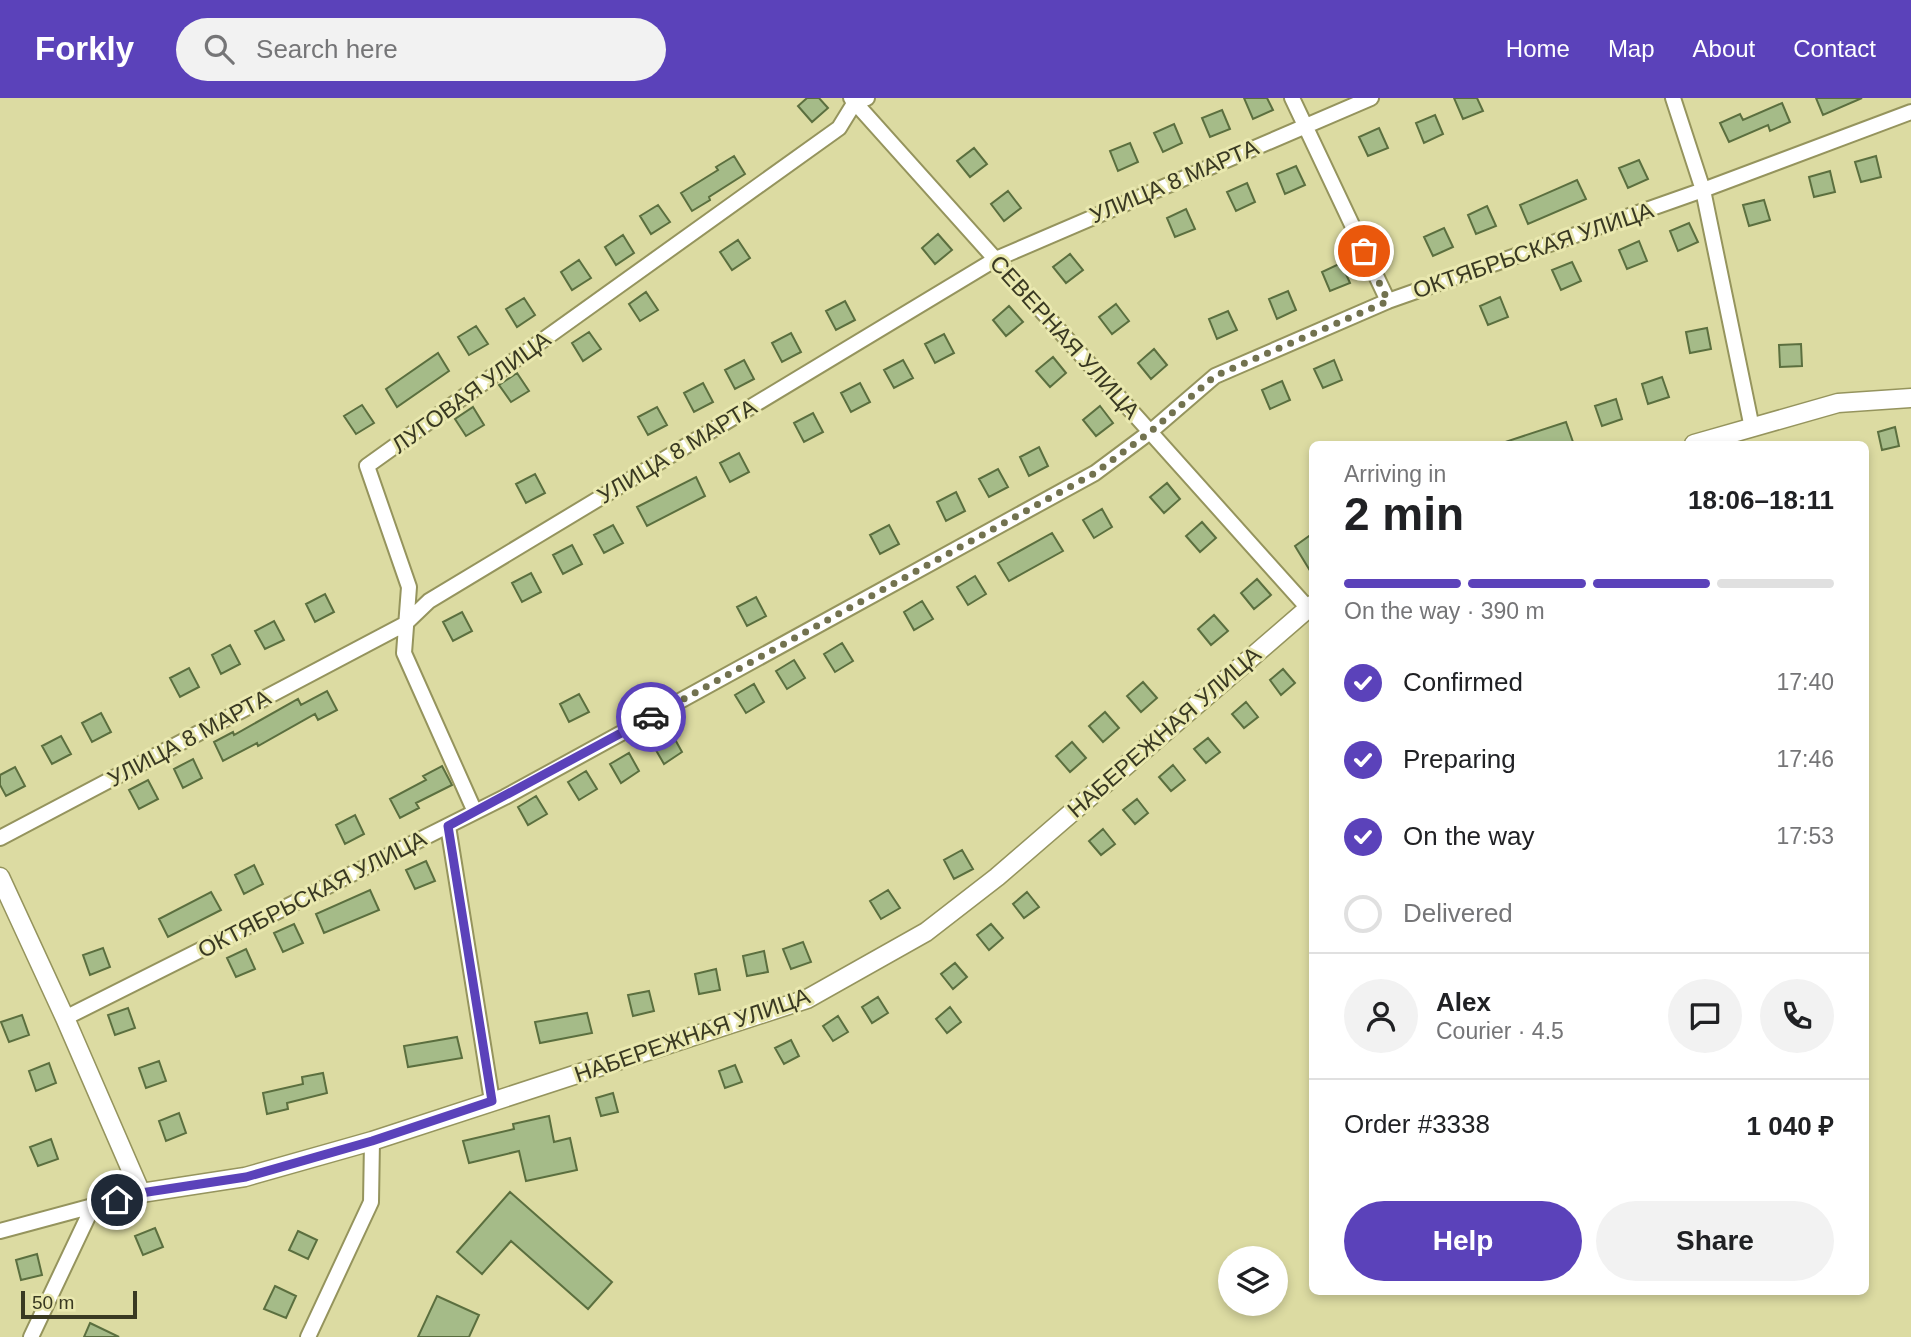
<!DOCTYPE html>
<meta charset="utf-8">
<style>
:root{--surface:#fff;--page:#f2f2f2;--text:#202124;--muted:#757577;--line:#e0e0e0;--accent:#5b42ba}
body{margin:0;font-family:Helvetica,sans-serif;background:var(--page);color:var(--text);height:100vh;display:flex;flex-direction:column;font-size:26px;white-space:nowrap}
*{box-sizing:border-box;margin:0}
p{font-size:23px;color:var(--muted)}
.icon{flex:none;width:38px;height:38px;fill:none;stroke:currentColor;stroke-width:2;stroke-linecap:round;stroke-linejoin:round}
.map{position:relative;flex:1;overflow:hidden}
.drawer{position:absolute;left:1309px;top:343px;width:560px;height:854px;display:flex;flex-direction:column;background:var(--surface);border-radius:10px;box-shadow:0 4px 10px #0003}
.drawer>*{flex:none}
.tools{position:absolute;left:1218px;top:1148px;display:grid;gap:14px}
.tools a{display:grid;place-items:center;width:70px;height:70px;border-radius:50%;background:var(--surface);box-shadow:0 4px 10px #0003;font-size:35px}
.scale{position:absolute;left:21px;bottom:18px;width:116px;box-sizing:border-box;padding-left:7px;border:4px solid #393922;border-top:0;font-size:19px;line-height:24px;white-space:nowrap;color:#393922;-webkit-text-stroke:5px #e9e8af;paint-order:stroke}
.pin{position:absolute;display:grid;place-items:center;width:60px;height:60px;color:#fff;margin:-30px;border:4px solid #fff;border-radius:50%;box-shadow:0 2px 7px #0007}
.courier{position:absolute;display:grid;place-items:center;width:70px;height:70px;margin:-35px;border:5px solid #5b42ba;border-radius:50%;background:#fff;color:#222;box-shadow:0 2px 9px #0007}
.head em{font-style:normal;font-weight:700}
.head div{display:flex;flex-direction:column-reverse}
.head{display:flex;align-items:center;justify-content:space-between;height:119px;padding:0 35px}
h1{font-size:46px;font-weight:700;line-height:52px}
.bar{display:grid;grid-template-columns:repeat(4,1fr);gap:10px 7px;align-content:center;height:84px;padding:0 35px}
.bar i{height:9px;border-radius:5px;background:var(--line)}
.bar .current{background:var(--accent)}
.bar p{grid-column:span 4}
.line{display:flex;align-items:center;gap:18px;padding:0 35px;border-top:2px solid var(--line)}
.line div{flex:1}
.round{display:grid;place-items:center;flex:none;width:74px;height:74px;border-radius:37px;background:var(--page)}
ol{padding:0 35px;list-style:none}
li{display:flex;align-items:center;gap:21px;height:77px}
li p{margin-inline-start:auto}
li .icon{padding:7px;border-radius:50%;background:var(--accent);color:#fff;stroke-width:4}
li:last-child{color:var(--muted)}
li i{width:38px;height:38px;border:4px solid var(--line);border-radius:50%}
.cta{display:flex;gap:14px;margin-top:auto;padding:14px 35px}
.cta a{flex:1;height:80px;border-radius:42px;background:var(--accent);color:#fff;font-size:28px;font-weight:700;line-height:80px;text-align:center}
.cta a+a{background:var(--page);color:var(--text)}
header{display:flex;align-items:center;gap:42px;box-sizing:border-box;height:98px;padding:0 35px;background:var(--accent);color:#fff}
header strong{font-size:33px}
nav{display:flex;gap:38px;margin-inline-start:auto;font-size:24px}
.search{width:490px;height:63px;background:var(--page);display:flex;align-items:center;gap:18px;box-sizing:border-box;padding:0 24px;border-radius:38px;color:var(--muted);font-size:26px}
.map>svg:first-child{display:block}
</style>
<header>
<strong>Forkly</strong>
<div class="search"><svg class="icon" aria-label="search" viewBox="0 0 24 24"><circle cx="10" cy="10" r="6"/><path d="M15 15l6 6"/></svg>Search here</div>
<nav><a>Home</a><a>Map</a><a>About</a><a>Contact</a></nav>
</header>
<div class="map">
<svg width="1911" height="1239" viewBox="0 0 1911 1239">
<rect width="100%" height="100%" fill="#dcdba2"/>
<path fill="#a5bb88" stroke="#5b6f3f" stroke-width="2" d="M807 0H819L828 10 812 24 798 8Z
M1244 0H1267L1273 12 1253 21Z
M1454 0H1477L1483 13 1463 21Z
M1816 0H1862L1823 17Z
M1782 5 1790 24 1770 33 1768 27 1729 44 1720 25 1740 16 1743 22Z
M1222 12 1230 31 1210 39 1202 20Z
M1435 17 1443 36 1424 45 1416 25Z
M1174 26 1182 45 1163 54 1154 35Z
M1379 30 1388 50 1368 58 1359 39Z
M1130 45 1138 64 1118 73 1110 53Z
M974 50 987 66 970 79 957 63Z
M734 58 745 76 709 99 710 102 692 113 681 95 718 72 716 69Z
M1876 58 1881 79 1861 84 1855 64Z
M1639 62 1648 81 1628 90 1619 70Z
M1296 68 1305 87 1285 96 1277 76Z
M1830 73 1835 94 1814 99 1809 79Z
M1577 82 1586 101 1528 126 1520 107Z
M1247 85 1255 104 1236 113 1227 94Z
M1008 93 1021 110 1004 123 991 106Z
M1764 102 1770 122 1749 128 1743 107Z
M658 107 670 124 651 136 640 118Z
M1487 108 1496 128 1476 136 1468 117Z
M1186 111 1195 131 1175 139 1167 120Z
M1689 125 1698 144 1678 153 1670 133Z
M1444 130 1453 149 1433 158 1424 139Z
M938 136 952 152 935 166 922 150Z
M623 137 634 155 616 167 605 149Z
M738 142 750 160 732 172 720 154Z
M1639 143 1647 163 1627 171 1619 152Z
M1070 156 1083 172 1066 185 1053 169Z
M579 162 591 180 572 192 561 174Z
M1572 164 1581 183 1561 192 1552 172Z
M1341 165 1350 185 1330 193 1322 174Z
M1288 193 1296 212 1277 221 1269 201Z
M646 194 658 212 640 223 629 206Z
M1500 199 1508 219 1488 227 1480 208Z
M524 200 535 217 517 229 506 211Z
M845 203 855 222 836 232 826 213Z
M1116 206 1129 223 1112 236 1099 219Z
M1009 208 1023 224 1006 238 993 222Z
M1228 213 1237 232 1217 241 1209 221Z
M476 228 488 246 469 257 458 239Z
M1707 230 1711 251 1690 255 1686 234Z
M589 234 601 251 583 263 572 245Z
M791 235 801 254 782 264 772 245Z
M944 236 954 255 935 265 925 246Z
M1801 246 1802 268 1780 269 1779 247Z
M1154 251 1167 267 1151 281 1138 265Z
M438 255 449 273 397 309 386 291Z
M1053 259 1066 275 1050 289 1036 273Z
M744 262 754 281 735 291 725 272Z
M903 262 913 280 894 290 884 272Z
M1334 262 1342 282 1323 290 1314 271Z
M517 275 529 293 511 304 499 287Z
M1662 279 1669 299 1648 306 1642 286Z
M1282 283 1290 302 1270 311 1262 292Z
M703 285 713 304 694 314 684 295Z
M860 285 870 304 851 314 841 295Z
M1616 301 1622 321 1602 328 1595 308Z
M362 307 374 325 356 336 344 318Z
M1100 308 1113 325 1096 338 1083 322Z
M473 309 484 327 466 338 455 321Z
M657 309 667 327 648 337 638 319Z
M813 315 823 334 804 344 794 325Z
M1566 324 1573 344 1566 346H1506L1505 344Z
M1895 329 1899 348 1882 352 1878 334Z
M1039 349 1048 368 1029 378 1020 359Z
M739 355 749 374 730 384 720 365Z
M998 371 1008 389 989 399 979 381Z
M535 376 545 395 526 405 516 386Z
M696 379 705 398 647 428 637 409Z
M1167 385 1180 401 1164 415 1150 399Z
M956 394 965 413 946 423 937 404Z
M1102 411 1112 429 1094 440 1083 422Z
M1202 424 1216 440 1200 454 1186 438Z
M613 427 623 445 604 455 594 437Z
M889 427 899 446 880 456 870 437Z
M1052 435 1063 453 1009 483 998 465Z
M1312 436V476L1295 448Z
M572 447 582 466 563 476 553 457Z
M531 475 541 494 522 504 512 485Z
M975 478 986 496 968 507 957 489Z
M1257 481 1271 497 1254 511 1241 495Z
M325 496 334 514 315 524 306 506Z
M756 499 766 518 747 528 737 509Z
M922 503 933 521 914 532 904 514Z
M462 514 472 533 453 543 443 524Z
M1214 517 1228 533 1211 547 1198 531Z
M274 523 284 542 265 551 255 533Z
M842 545 853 563 835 574 824 556Z
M230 547 240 566 221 576 212 557Z
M794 562 805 580 787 591 776 573Z
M189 570 199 589 180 599 170 580Z
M1283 571 1295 585 1281 597 1270 582Z
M1143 584 1157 600 1141 614 1127 598Z
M754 586 764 604 746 615 735 597Z
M327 593 337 612 318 622 315 616 258 648 257 645 223 663 214 644 233 634 234 637 298 601 301 607Z
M579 596 589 614 569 624 560 606Z
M1246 604 1258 619 1244 630 1232 616Z
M1105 614 1119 630 1103 644 1089 628Z
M101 615 111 634 92 644 82 625Z
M672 636 682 654 664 666 653 647Z
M61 638 71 656 52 666 42 648Z
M1208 640 1220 654 1206 665 1194 651Z
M1072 644 1086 660 1070 674 1056 658Z
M629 655 639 673 621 685 610 666Z
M193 661 202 680 183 690 174 671Z
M1173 667 1185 682 1171 693 1159 679Z
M442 668 452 687 416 705 419 710 400 720 390 701 426 682 423 678Z
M15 669 25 688 6 698 0 687V677Z
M586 673 597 691 579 702 568 684Z
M148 682 158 701 139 711 129 692Z
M536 698 547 716 528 727 518 709Z
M1137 701 1148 715 1135 726 1123 712Z
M355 717 364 736 345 746 336 727Z
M1103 731 1115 746 1101 757 1089 743Z
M962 752 973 771 954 781 944 762Z
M426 763 435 783 415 791 406 772Z
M254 767 263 786 244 796 235 777Z
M370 792 379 812 324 835 316 816Z
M888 792 900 810 881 821 870 803Z
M211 794 221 812 168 839 159 821Z
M1027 794 1039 809 1024 820 1013 806Z
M294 826 303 845 283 854 274 835Z
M991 826 1003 840 989 852 977 837Z
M803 844 811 864 791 871 783 851Z
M103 850 110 869 90 877 83 857Z
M246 851 255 871 236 879 227 860Z
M764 853 768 874 747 878 743 858Z
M955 865 967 879 953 891 941 876Z
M716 871 720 892 699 896 695 876Z
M649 893 654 913 633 918 628 897Z
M878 899 888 915 872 925 862 909Z
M950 909 961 924 947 935 936 921Z
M128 910 135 930 115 937 108 917Z
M587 915 592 935 540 945 535 924Z
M22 917 29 937 9 944 1 924Z
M838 918 848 934 833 943 823 928Z
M457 939 462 960 408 969 404 948Z
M791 942 799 958 784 966 775 950Z
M159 963 166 983 146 990 139 970Z
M49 965 56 985 36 993 29 973Z
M735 967 742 984 725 990 719 973Z
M323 975 327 995 287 1005 288 1011 267 1016 263 995 303 986 302 979Z
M613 995 618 1014 601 1018 596 1000Z
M179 1015 186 1035 166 1043 159 1023Z
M549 1018 554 1044 570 1040 577 1072 526 1083 519 1053 469 1065 463 1043 514 1031 513 1026Z
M51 1041 58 1061 38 1068 30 1049Z
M510 1094 612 1184 588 1211 511 1143 482 1176 457 1154Z
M155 1130 163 1149 143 1157 135 1138Z
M298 1133 317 1142 308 1161 289 1152Z
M37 1156 42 1177 21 1182 16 1162Z
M275 1188 296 1198 286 1220 264 1211Z
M437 1198 479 1217 469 1239H418Z
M90 1225 119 1239H84Z"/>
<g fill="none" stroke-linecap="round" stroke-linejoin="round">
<defs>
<path id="minor" d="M851 0 1307 509
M1292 0 1388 203
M1673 0 1703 92 1752 330
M475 714 404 555 409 489 367 368 839 30 855 4 867 0
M448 728 492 1003
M0 740 405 526 429 503 996 161 1371 0
M65 920 505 699 1095 375 1150 334 1215 278 1388 203 1703 92 1911 14
M0 1133 141 1095
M31 1239 93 1108
M308 1239 371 1104 372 1043"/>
<path id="tertiary" d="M1694 346 1838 305 1911 300
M0 779 65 920 141 1095 245 1079 372 1043 807 901 926 834 997 779 1312 507"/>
</defs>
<use href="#minor" stroke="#95945d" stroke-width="18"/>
<use href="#tertiary" stroke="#95945d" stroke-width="21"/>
<use href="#minor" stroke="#fff" stroke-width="14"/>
<use href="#tertiary" stroke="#fff" stroke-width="18"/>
</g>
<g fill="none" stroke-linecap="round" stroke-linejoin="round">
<path stroke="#72724f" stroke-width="7" stroke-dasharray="0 12.6" d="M651 619 1095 375 1150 334 1215 278 1388 203 1364 153"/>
<path stroke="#5b42ba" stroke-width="9" d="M117 1102 141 1095 246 1079 372 1043 492 1003 448 728 651 619"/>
</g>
<g text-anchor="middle" stroke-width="6" stroke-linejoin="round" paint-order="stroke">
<g font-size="23" fill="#393922" stroke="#e9e8af">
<text transform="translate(1174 83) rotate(-23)" y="8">УЛИЦА 8 МАРТА</text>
<text transform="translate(1533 152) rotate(-19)" y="8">ОКТЯБРЬСКАЯ УЛИЦА</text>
<text transform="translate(1065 239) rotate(48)" y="8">СЕВЕРНАЯ УЛИЦА</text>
<text transform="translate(471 294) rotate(-36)" y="8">ЛУГОВАЯ УЛИЦА</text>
<text transform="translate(677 353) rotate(-31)" y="8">УЛИЦА 8 МАРТА</text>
<text transform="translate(1164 634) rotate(-41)" y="8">НАБЕРЕЖНАЯ УЛИЦА</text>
<text transform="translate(189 640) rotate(-28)" y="8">УЛИЦА 8 МАРТА</text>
<text transform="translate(312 796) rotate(-27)" y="8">ОКТЯБРЬСКАЯ УЛИЦА</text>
<text transform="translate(692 937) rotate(-19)" y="8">НАБЕРЕЖНАЯ УЛИЦА</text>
</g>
</g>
</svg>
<div class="tools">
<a><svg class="icon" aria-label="layers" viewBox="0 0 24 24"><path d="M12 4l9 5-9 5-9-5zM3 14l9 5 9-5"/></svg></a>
</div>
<div class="scale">50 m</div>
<div class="pin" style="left:1364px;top:153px;background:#ea580c"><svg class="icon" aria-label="bag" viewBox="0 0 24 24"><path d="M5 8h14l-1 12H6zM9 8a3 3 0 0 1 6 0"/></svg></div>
<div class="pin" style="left:117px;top:1102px;background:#1f2937"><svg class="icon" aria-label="home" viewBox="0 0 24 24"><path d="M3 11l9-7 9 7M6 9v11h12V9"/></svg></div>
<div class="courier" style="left:651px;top:619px"><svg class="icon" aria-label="car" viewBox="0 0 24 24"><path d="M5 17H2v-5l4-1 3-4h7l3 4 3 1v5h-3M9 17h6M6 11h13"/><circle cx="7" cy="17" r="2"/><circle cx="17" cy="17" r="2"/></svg></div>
<section class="drawer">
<div class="head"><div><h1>2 min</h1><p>Arriving in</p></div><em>18:06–18:11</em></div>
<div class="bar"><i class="current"></i><i class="current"></i><i class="current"></i><i></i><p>On the way · 390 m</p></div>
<ol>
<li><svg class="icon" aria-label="check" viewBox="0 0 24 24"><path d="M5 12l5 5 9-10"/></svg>Confirmed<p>17:40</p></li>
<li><svg class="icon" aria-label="check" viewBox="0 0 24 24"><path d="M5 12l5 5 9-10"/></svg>Preparing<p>17:46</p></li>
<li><svg class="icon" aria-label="check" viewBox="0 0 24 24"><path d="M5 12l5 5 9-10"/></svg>On the way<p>17:53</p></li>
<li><i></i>Delivered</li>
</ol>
<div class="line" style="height:126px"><a class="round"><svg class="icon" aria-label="person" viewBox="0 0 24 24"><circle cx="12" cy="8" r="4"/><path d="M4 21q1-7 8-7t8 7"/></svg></a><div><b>Alex</b><p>Courier · 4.5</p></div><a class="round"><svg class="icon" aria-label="chat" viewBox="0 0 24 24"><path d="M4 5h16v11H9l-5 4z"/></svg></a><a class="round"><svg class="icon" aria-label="phone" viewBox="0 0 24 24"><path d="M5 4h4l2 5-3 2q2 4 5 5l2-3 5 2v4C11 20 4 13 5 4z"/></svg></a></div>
<div class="line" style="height:91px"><div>Order #3338</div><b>1 040 ₽</b></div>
<div class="cta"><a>Help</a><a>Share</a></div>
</section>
</div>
